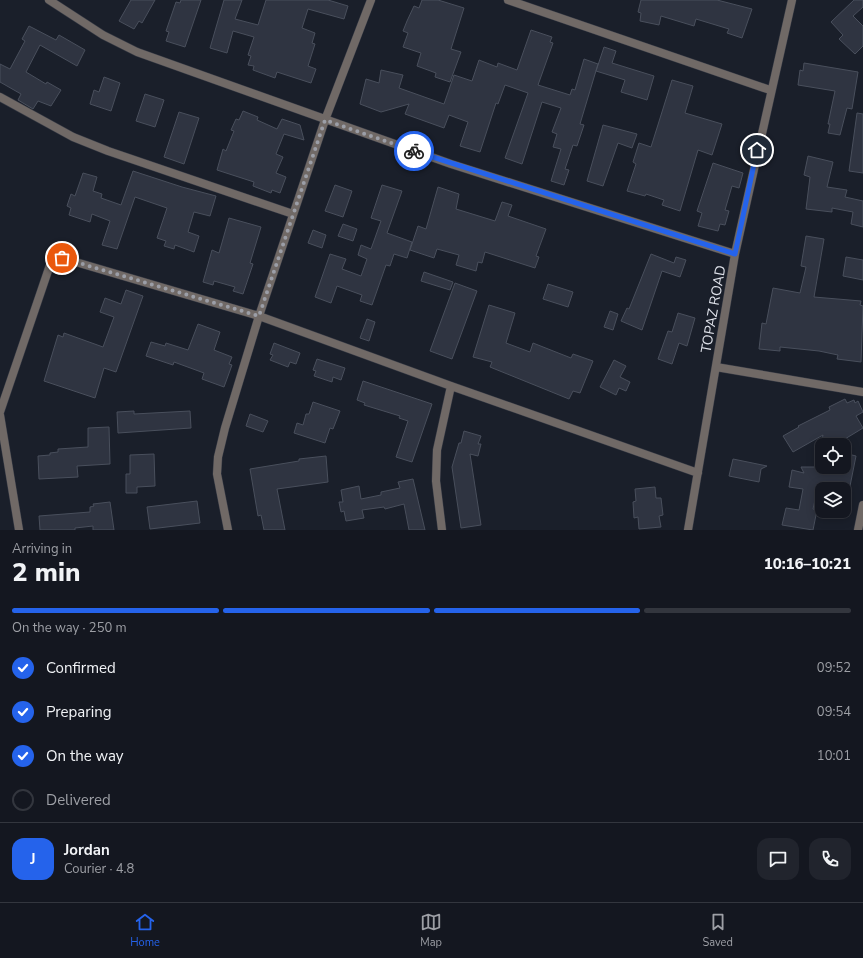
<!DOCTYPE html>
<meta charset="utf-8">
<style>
:root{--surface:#141720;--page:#21242d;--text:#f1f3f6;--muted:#9d9fa5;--line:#33363e;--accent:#2563eb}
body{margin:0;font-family:"Nunito Sans",sans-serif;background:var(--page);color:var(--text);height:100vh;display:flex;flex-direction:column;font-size:15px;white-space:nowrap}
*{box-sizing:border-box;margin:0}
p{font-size:13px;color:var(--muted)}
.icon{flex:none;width:22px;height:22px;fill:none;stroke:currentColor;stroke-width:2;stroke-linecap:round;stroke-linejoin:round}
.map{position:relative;height:530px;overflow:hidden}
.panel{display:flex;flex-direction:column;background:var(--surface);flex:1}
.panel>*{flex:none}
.buttons{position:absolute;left:815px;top:438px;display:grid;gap:8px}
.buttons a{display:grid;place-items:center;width:36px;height:36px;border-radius:8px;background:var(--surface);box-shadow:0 2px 10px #0003,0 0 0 1px var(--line);font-size:20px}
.pin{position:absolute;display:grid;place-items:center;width:34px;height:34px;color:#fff;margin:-17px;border:2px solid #fff;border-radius:50%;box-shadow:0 1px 4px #0007}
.courier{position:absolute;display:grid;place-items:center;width:40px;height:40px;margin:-20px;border:3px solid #2563eb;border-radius:50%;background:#fff;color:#222;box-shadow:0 1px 5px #0007}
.headline em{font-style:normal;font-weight:800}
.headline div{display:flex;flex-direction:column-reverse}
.headline{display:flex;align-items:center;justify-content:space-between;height:68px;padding:0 12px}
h1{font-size:26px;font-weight:800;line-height:30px}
.bar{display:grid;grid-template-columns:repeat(4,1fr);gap:6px 4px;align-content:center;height:48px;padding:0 12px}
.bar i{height:5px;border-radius:3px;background:var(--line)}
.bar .active{background:var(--accent)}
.bar p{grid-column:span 4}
.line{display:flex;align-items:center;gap:10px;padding:0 12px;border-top:1px solid var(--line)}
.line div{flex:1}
.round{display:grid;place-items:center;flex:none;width:42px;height:42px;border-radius:12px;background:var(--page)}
ol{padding:0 12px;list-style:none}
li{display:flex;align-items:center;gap:12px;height:44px}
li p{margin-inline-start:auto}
li .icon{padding:4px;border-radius:50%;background:var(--accent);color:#fff;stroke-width:4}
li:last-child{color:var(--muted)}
li i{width:22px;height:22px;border:2px solid var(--line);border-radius:50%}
.tab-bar{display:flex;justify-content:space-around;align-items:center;height:56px;border-top:1px solid var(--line);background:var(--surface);font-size:11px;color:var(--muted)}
.tab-bar a{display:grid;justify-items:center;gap:2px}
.tab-bar .active{color:var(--accent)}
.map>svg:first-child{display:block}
</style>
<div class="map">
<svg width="863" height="530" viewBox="0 0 863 530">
<rect width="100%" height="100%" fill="#1a1f2a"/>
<path fill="#2f3441" stroke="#494f5c" d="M131 0H155L142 23 139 21 134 29 119 21Z
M181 0H201L185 47 166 41 169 32 166 31 176 2 180 3Z
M224 0H242L235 19 258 25 266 0H328L348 6 344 19 308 9 302 28 315 33 312 43 315 44 308 66 316 69 311 83 277 72 275 78 253 70 254 66 248 65 251 56 248 55 254 37 233 31 227 53 210 48Z
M422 0H438L464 8 451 49 461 52 450 82 435 77 436 73 417 66 421 53 403 47 408 33 403 31 407 21 414 6 419 8Z
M641 0H717L752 9 742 38 727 33 729 29 696 19 694 26 661 16 659 25 640 21 641 13 638 12Z
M854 0H863V7L853 16 863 26V46L855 54 839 39 843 35 831 22Z
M29 26 56 40 59 35 85 50 77 66 40 45 26 72 46 84 47 82 61 90 51 106 38 101 33 109 18 100 21 94 0 82V64L10 69 25 41 22 39Z
M531 30 552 37 550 42 553 43 538 85 570 95 572 89 575 90 584 59 598 64 580 124 584 125 577 146 573 145 565 169 569 170 564 185 551 181 561 149 553 147 557 134 552 132 561 108 542 102 522 164 505 158 528 93 505 85 498 104 496 103 480 152 460 146 468 122 449 115 444 128 405 114 409 104 381 112 360 104 366 79 379 83 381 70 403 75 399 88 444 104 454 75 472 81 479 60 497 67 498 63 517 70Z
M604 47 616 51 612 63 654 76 647 100 621 92 625 80 596 71Z
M804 63 858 72 852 109 847 108 840 135 828 133 830 124H828L835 91 798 85 800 70 803 71Z
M104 77 120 83 111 111 90 104 94 90 99 92Z
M672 80 693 86 685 113 722 124 712 155 698 150 680 211 662 205 664 200 646 194 645 196 627 191 636 164 633 162 639 143 651 147Z
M145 94 164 100 155 127 136 121Z
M243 111 258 117 257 120 277 129 282 119 300 125 304 140 284 134 276 154 283 157 276 173 286 177 280 193 272 190 271 193 253 186 254 182 217 170 223 149 226 151 234 131 231 130 236 119 239 120Z
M179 112 199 118 184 164 164 157Z
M857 113 863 114V173L849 171Z
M603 125 637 134 632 148 618 143 603 186 587 181Z
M808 156 833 162 827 187 847 190 845 197 863 201V227L851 224 853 212 832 208V212L806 209 810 177 804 175Z
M713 163 743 173 739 188 732 186 725 210 729 211 725 225 720 224 718 231 698 226 702 213 697 211Z
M133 171 182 187 216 196 210 216 194 212 188 232 199 236 194 252 175 245 174 249 164 246 166 241 157 238 167 208 135 197 117 249 102 245 110 221 92 214 90 222 69 215 71 208 67 206 71 194 75 196 83 173 97 177 93 191 102 194 101 198 121 205Z
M335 185 352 191 343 217 325 211Z
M382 185 402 191 387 233 412 242 407 258 394 254 390 266 386 265 372 305 360 301 362 295 337 286 331 303 315 297 330 254 346 259 342 269 361 276 367 259 358 255 361 245 371 249 381 221 371 218Z
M438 187 459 194 456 209 495 221 502 202 512 205 508 216 546 229 536 256 539 257 535 268 485 252 482 263 478 262 476 271 456 265 459 255 437 249 434 258 410 250 418 226 426 229Z
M229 218 261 227 250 263 253 264 243 294 233 291 235 287 214 281 213 285 203 282 212 250 219 253Z
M343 224 357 229 353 241 338 236Z
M313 230 326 235 322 248 308 243Z
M806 236 824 239 814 297 861 301 860 305 863 306 861 362 837 359 838 355 819 351 780 347V351L759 349 762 323 766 324 773 288 800 293 806 267 801 266Z
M651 254 674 263 676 257 686 260 680 277 662 271 642 330 621 321 627 308 629 309Z
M846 257 863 260V280L843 276Z
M424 272 453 282 450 290 421 281Z
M455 283 477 291 452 359 430 351Z
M548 284 573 292 568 307 543 299Z
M126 290 143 296 116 372 104 368 95 398 44 381 58 335 63 337 64 333 103 347 114 317 100 312 105 298 121 304Z
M489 305 515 313 506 343 530 352 533 343 571 358 573 354 593 361 580 393 573 391 569 399 490 367 492 362 473 357Z
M610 311 618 314 613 330 604 327Z
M678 313 695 318 687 346 679 343 672 364 658 359 668 331 672 332Z
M367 319 375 322 369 341 360 338Z
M198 324 220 332 214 350 232 357 229 364 232 365 224 387 202 379 204 373 174 362 173 365 146 356 151 342 165 346 166 343 188 350Z
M274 343 300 353 296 364 290 362 288 367 270 360 273 355 270 354Z
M317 359 345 368 341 380 333 377 332 382 314 376 316 371 313 370Z
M614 360 626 366 620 377 630 382 626 391 619 388 616 395 600 387Z
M363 381 432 404 412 462 396 457 408 421 399 418 400 416 364 405 365 403 357 400Z
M845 399 847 403 854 400 855 403 858 401 863 412 856 416 863 428 835 445H821L823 435 793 452 783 436 799 427 798 426 830 410 829 407Z
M313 402 340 411 333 429 330 428 325 443 294 433 297 423 303 425 306 414H309Z
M134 411V414L190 411 191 428 118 433 117 412Z
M250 414 268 421 263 432 246 426Z
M109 427 110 464 77 466 78 477 39 479 38 456 50 455V453L58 452V449L88 447V428Z
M464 431 481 436 478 444H481L478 456 470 454 481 525 461 528 452 467 459 443H461Z
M844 453 856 456 849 491 844 489H822V492L817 491 813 509 817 510 813 530 782 525 786 508 799 510 803 489 789 487 792 470 804 473 801 467H844Z
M154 454 155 486 137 487V493H126V474H130V455Z
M326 456 328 482 277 489 285 530H264L261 515 258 516 250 469 299 461V459Z
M733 459 767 466 761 469 759 482 729 476Z
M413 479 425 530H409L404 504 385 509 384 507 362 510 364 518 346 521 344 511 341 512 339 502H343L341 490 359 486 361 499 381 495V492L400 488 398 482Z
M655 487 656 498H661L663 515 659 516 661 527 639 529 638 517 634 518 633 502 636 501 635 489Z
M197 501 200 523 150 529 147 507Z
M110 502 114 530H93V526L75 528V530H40L39 516 90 512V507L94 506 93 504Z"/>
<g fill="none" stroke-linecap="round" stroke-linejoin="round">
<defs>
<path id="street" d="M49 0 103 35 137 52 451 164 735 254
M508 0 770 90
M0 97 73 137 108 151 293 214
M716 367 863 392
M0 412 50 265 53 261 62 258 259 316 451 386 698 473
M0 415 19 530
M228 530 217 474 218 457 225 428 259 316 325 120 371 0
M442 530 436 481 437 450 451 386
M688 530 735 254 792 0
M858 530 863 505"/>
</defs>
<use href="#street" stroke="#363a45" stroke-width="9"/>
<use href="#street" stroke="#706966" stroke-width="8"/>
</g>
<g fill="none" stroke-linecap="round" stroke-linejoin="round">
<path stroke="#9b9ea7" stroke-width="4" stroke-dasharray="0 7.2" d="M62 258 259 316 325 120 414 151"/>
<path stroke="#2563eb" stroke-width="5" d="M414 151 735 254 757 150"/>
</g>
<g text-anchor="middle" stroke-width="4" stroke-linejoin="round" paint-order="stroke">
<g font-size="14" fill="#e0e3eb" stroke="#1a1f2a">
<text transform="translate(713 309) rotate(-80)" y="5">TOPAZ ROAD</text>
</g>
</g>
</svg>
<div class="buttons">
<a><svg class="icon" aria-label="locate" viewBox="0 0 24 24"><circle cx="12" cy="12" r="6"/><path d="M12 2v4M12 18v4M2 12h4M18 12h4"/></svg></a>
<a><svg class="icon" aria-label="layers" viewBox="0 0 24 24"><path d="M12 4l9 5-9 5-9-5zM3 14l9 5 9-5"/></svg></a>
</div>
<div class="pin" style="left:62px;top:258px;background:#ea580c"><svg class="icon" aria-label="bag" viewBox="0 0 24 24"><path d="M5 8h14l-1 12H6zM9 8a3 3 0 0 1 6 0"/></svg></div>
<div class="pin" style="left:757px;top:150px;background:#1f2937"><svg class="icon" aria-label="home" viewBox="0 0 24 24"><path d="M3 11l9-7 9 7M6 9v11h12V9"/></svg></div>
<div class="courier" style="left:414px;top:151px"><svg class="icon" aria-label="bike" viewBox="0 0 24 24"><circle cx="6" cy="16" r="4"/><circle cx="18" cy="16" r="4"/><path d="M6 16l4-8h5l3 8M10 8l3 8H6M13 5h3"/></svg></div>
</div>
<section class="panel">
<div class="headline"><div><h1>2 min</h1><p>Arriving in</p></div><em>10:16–10:21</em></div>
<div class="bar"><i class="active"></i><i class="active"></i><i class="active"></i><i></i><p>On the way · 250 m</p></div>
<ol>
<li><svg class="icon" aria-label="check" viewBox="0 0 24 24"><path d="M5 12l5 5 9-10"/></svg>Confirmed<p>09:52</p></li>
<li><svg class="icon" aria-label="check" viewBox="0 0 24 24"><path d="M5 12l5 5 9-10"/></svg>Preparing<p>09:54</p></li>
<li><svg class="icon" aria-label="check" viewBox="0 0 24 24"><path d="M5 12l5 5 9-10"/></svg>On the way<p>10:01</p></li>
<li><i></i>Delivered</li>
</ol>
<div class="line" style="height:72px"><b class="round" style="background:var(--accent);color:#fff">J</b><div><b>Jordan</b><p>Courier · 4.8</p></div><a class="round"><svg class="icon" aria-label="chat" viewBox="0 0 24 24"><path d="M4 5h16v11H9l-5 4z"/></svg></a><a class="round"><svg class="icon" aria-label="phone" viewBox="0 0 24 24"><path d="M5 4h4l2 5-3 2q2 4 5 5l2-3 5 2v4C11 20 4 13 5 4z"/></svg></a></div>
</section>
<nav class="tab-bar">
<a class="active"><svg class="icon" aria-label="home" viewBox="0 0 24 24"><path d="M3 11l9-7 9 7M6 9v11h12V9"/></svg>Home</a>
<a><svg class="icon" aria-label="map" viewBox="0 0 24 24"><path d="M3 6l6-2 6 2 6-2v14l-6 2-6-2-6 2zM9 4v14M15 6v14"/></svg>Map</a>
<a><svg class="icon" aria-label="saved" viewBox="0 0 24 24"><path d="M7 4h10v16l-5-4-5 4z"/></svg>Saved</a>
</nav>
